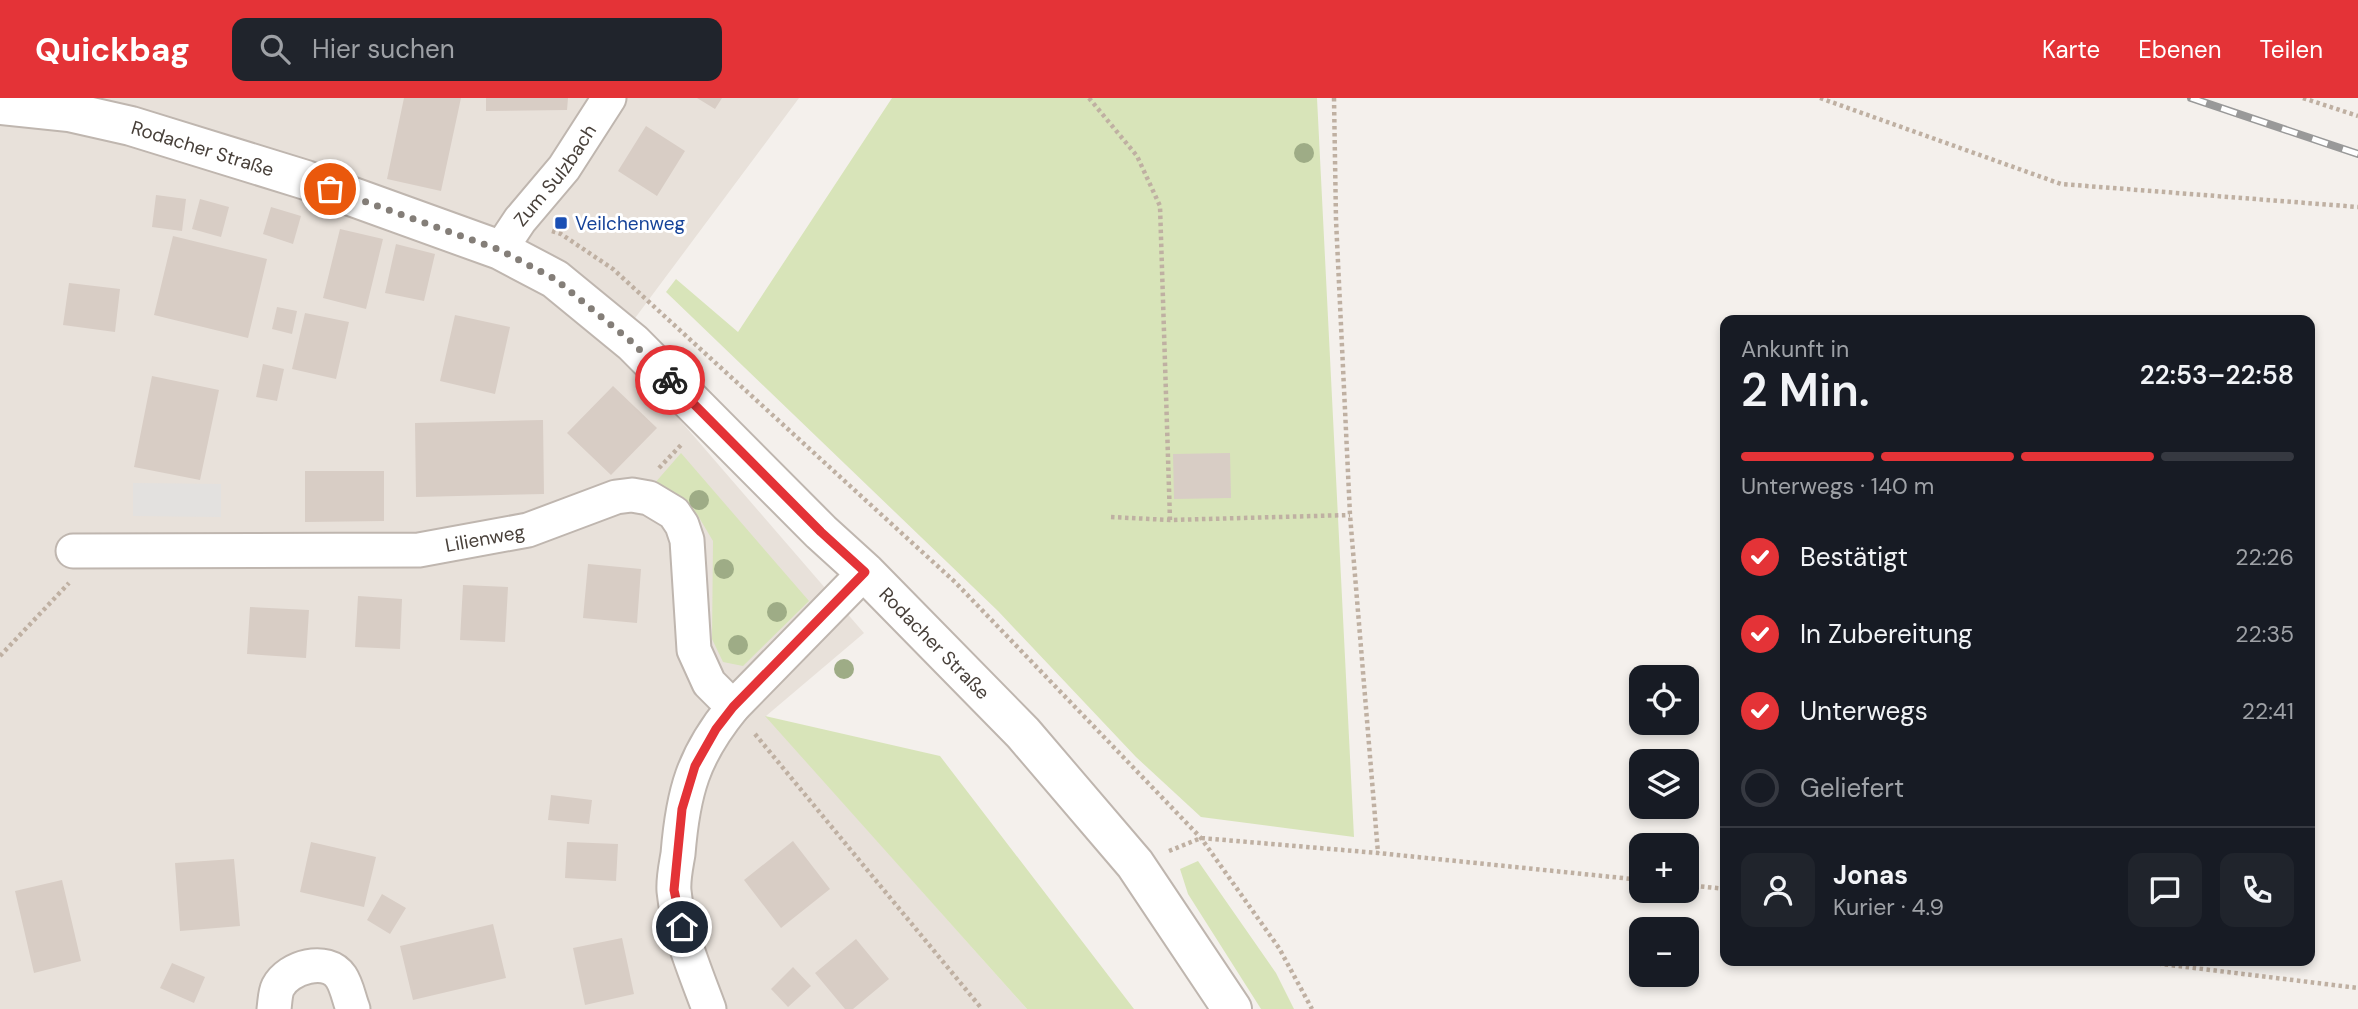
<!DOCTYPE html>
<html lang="de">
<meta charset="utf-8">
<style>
:root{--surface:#171b24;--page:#20242c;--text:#f1f3f6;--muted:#9ea1a6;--line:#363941;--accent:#e43337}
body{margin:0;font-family:"DM Sans",sans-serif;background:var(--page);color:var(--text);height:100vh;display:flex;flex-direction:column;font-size:26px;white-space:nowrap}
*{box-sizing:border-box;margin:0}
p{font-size:23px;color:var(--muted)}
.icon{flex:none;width:38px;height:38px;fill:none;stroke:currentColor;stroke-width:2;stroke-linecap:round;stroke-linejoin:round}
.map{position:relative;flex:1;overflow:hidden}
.details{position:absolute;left:1720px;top:217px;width:595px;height:651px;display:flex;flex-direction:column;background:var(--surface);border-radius:14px;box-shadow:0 4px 10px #0003}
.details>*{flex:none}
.tools{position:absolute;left:1629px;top:567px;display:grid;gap:14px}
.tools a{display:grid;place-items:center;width:70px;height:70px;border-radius:14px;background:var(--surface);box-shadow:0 4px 10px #0003;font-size:35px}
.pin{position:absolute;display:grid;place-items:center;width:60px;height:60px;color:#fff;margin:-30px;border:4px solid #fff;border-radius:50%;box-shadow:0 2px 7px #0007}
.courier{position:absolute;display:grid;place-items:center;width:70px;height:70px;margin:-35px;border:5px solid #e43337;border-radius:50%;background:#fff;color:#222;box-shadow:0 2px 9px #0007}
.summary em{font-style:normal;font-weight:600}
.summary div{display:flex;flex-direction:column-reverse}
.summary{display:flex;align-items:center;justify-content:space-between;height:119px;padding:0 21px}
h1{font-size:46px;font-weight:600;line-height:52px}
.bar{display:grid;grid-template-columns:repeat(4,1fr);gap:10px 7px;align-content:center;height:84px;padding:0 21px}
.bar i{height:9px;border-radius:5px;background:var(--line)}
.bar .active{background:var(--accent)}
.bar p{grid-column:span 4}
.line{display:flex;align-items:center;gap:18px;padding:0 21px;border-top:2px solid var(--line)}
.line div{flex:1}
.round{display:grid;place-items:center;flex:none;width:74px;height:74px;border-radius:14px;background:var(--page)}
ol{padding:0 21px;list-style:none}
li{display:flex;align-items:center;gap:21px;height:77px}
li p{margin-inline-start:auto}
li .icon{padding:7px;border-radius:50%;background:var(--accent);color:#fff;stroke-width:4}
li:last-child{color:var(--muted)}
li i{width:38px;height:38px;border:4px solid var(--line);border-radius:50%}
header{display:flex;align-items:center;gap:42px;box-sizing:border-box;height:98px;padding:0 35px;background:var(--accent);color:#fff}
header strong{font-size:33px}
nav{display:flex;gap:38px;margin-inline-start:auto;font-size:24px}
.search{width:490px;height:63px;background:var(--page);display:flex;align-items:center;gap:18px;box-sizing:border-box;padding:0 24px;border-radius:14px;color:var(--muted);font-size:26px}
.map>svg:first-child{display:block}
</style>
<header>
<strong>Quickbag</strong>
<div class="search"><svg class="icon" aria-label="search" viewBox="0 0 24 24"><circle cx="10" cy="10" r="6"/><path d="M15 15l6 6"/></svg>Hier suchen</div>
<nav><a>Karte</a><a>Ebenen</a><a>Teilen</a></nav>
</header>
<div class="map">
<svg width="2358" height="911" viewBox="0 0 2358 911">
<rect width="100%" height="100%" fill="#f4f0ec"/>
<path fill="#e8e1da" d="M0 0H799L615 247 864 535 766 618 1027 911H0Z"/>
<path fill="#d8e4b9" d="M892 0H1317L1354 739 1201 719 1136 659 998 513 666 194 676 181 738 234Z
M681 355 809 503 743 568 723 564 712 541 713 443 697 416 664 390 654 386Z
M765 618 940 658 1134 911H1027Z
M1198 763 1276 875 1294 911H1261L1188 796 1180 771Z"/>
<path fill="#e3e1df" d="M133 385 221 386V419L133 418Z"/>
<path fill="#d8cdc5" d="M404 0H461L441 93 387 81Z
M486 0H568L567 12 486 13Z
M697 0H722L715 11Z
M646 28 685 53 657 98 618 73Z
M156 97 186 101 182 133 152 129Z
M200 101 229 109 221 139 192 131Z
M271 109 301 118 293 146 263 136Z
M340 131 383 141 366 211 323 200Z
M173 138 267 161 248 240 154 217Z
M396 146 435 156 424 203 385 195Z
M69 185 120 191 115 234 63 227Z
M277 209 297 213 292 236 272 231Z
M305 215 349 224 336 281 292 271Z
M455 217 510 229 495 296 440 283Z
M263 266 284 271 277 303 256 299Z
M152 278 219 292 200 382 134 369Z
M613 288 657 330 611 377 567 335Z
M543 322 544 396 416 399 415 325Z
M1230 355 1231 400 1174 401 1173 356Z
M305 373H384V423L305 424Z
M588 466 641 471 637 525 583 520Z
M463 487 508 489 505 544 460 542Z
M358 498 402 501 400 551 355 549Z
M250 509 309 512 306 560 247 556Z
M551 697 592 702 589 726 548 722Z
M793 743 830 791 781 830 744 782Z
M311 744 376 759 364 809 300 794Z
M567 744 618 746 616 783 565 780Z
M234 761 240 828 180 833 175 765Z
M62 782 81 863 34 875 15 793Z
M382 796 406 810 390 836 367 822Z
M493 826 506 880 413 902 400 848Z
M622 840 634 896 585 907 573 850Z
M856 841 889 881 853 911H845L815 875Z
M172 865 205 879 194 905 160 890Z
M793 869 811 888 788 909 771 891Z"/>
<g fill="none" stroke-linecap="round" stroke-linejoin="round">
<defs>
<g id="minor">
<path id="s1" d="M500 152 520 122 564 70 609 0"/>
<path id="s2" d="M73 453 419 452 528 432 616 399 632 397 649 400 674 415 682 427 687 442 694 552 709 585 733 609"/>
<path d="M274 911C275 904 275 895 278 889 288 869 327 858 341 879 347 888 349 901 353 911"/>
<path d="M709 911C695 873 678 834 674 793 673 781 676 768 678 756 683 694 693 658 733 609L865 474"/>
</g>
<g id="tertiary">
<path id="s3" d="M0 7 69 14 131 28 306 82 500 152 555 181 633 245 821 434 865 474 1023 635 1135 766 1232 911"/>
</g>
</defs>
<use href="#minor" stroke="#bfb6af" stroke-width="37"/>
<use href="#tertiary" stroke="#bfb6af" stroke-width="42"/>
<path stroke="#bfb0a2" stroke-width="4.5" stroke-dasharray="3.5 3.5" stroke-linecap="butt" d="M1089 0 1137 58 1160 108 1170 422
M1334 0 1336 122 1350 417 1378 755
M1820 0 2061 86 2358 109
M2303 0 2358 18
M552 133 561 136 613 171 955 484 1201 740 1279 850 1312 911
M659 370 682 346
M1111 419 1170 422 1350 417
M0 558 69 485
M755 636 982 911
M1169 753 1201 740 1378 755 1642 782
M1687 787 1726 791
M2137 863 2358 890"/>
<use href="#minor" stroke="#fff" stroke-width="33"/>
<use href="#tertiary" stroke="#fff" stroke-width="38"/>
<defs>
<path id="rail" d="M2191 0 2358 56"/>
</defs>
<use href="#rail" stroke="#999" stroke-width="8"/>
<use href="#rail" stroke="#fff" stroke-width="5" stroke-dasharray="16" stroke-linecap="butt"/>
</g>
<g fill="#9eac86">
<circle cx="1304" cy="55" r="10"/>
<circle cx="699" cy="402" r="10"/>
<circle cx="724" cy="471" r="10"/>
<circle cx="777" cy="514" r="10"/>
<circle cx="738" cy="547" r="10"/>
<circle cx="844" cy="571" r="10"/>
</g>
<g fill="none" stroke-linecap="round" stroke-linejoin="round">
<path stroke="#847e78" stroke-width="7" stroke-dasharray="0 12.6" d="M330 91 500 152 555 181 633 245 670 282"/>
<path stroke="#e43337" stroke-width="9" d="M670 282 821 434 865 474 733 609 716 631 695 668 682 711 674 792 682 829"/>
</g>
<rect fill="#1a4fb4" stroke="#fff" stroke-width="2.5" x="554" y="118" width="14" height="14" rx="3.5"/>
<g text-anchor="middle" stroke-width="6" stroke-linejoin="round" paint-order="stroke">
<g font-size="19" fill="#48403a" stroke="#fff">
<text dy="7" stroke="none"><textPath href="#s3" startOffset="208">Rodacher Straße</textPath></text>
<text dy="7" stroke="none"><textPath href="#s1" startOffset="93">Zum Sulzbach</textPath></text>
<text dy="7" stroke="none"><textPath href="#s2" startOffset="413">Lilienweg</textPath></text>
<text dy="7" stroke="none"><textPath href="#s3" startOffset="1111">Rodacher Straße</textPath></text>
</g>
<g font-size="19" fill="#164399" stroke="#fff" text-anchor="start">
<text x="575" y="132">Veilchenweg</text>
</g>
</g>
</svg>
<div class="tools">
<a><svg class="icon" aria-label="locate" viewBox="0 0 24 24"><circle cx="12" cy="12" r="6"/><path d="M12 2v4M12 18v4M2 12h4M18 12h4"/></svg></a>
<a><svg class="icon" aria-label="layers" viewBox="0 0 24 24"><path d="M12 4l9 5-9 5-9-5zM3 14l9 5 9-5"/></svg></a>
<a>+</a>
<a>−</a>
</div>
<div class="pin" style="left:330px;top:91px;background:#ea580c"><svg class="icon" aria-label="bag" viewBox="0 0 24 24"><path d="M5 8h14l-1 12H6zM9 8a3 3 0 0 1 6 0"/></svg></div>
<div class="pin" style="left:682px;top:829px;background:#1f2937"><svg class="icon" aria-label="home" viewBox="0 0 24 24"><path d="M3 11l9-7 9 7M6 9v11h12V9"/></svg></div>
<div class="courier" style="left:670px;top:282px"><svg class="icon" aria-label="bike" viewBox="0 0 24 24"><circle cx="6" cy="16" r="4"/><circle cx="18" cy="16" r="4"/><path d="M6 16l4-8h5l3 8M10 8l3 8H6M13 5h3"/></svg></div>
<section class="details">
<div class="summary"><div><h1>2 Min.</h1><p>Ankunft in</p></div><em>22:53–22:58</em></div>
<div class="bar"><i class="active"></i><i class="active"></i><i class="active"></i><i></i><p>Unterwegs · 140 m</p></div>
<ol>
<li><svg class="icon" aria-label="check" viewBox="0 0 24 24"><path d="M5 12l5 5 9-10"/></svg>Bestätigt<p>22:26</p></li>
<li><svg class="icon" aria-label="check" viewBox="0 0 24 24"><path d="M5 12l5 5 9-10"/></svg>In Zubereitung<p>22:35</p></li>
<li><svg class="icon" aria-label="check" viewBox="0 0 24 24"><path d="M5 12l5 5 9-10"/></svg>Unterwegs<p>22:41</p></li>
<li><i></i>Geliefert</li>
</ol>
<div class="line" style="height:126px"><a class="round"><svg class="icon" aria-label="person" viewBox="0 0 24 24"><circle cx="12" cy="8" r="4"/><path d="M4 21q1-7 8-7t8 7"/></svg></a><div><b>Jonas</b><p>Kurier · 4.9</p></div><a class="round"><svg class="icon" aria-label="chat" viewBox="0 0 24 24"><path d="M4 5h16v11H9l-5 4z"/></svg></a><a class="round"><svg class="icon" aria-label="phone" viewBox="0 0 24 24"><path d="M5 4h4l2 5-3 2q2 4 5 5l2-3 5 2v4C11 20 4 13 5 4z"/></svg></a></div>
</section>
</div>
